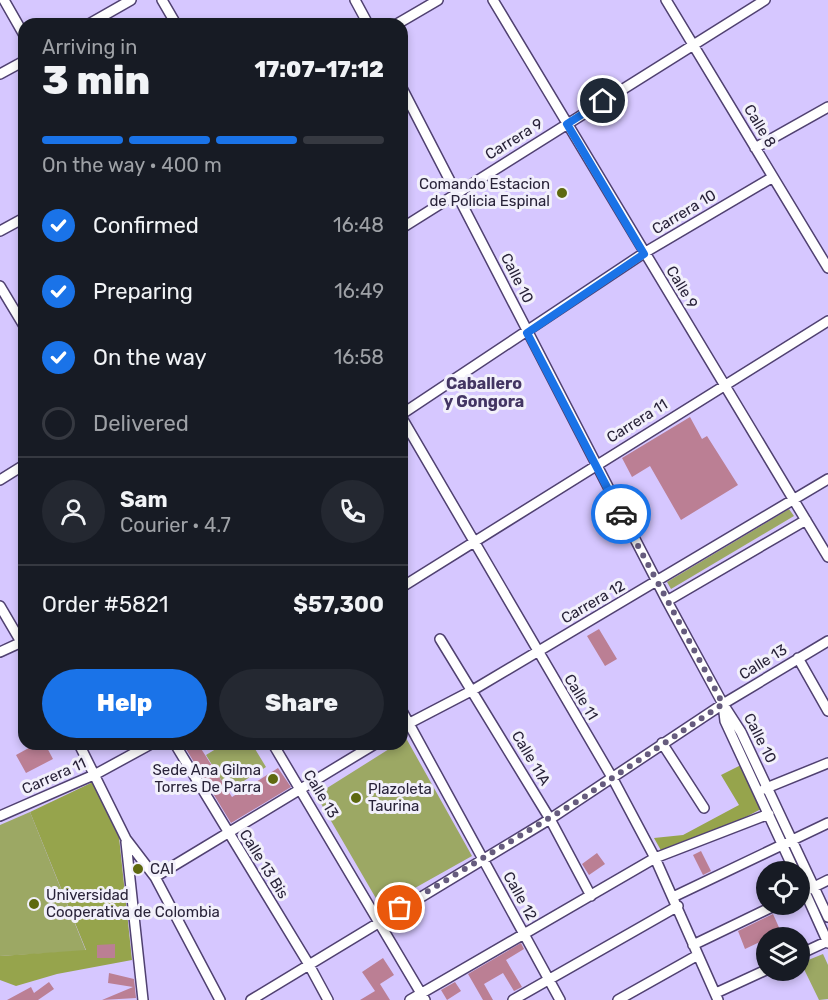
<!DOCTYPE html>
<meta charset="utf-8">
<style>
:root{--surface:#171b24;--page:#242831;--text:#f1f3f6;--muted:#9ea1a6;--line:#363941;--accent:#1a73e8}
body{margin:0;font-family:Rubik,sans-serif;background:var(--page);color:var(--text);height:100vh;display:flex;flex-direction:column;font-size:22px;white-space:nowrap}
*{box-sizing:border-box;margin:0}
p{font-size:20px;color:var(--muted)}
.icon{flex:none;width:33px;height:33px;fill:none;stroke:currentColor;stroke-width:2;stroke-linecap:round;stroke-linejoin:round}
.map{position:relative;flex:1;overflow:hidden}
.drawer{position:absolute;left:18px;top:18px;width:390px;height:732px;display:flex;flex-direction:column;background:var(--surface);border-radius:18px;box-shadow:0 3px 9px #0003}
.drawer>*{flex:none}
.controls{position:absolute;left:756px;top:861px;display:grid;gap:12px}
.controls a{display:grid;place-items:center;width:54px;height:54px;border-radius:50%;background:var(--surface);box-shadow:0 3px 9px #0003;font-size:30px}
.pin{position:absolute;display:grid;place-items:center;width:51px;height:51px;color:#fff;margin:-26px;border:3px solid #fff;border-radius:50%;box-shadow:0 2px 6px #0007}
.courier{position:absolute;display:grid;place-items:center;width:60px;height:60px;margin:-30px;border:4px solid #1a73e8;border-radius:50%;background:#fff;color:#222;box-shadow:0 2px 8px #0007}
.overview em{font-style:normal;font-weight:800}
.overview div{display:flex;flex-direction:column-reverse}
.overview{display:flex;align-items:center;justify-content:space-between;height:102px;padding:0 24px}
h1{font-size:39px;font-weight:800;line-height:45px}
.bar{display:grid;grid-template-columns:repeat(4,1fr);gap:9px 6px;align-content:center;height:72px;padding:0 24px}
.bar i{height:8px;border-radius:4px;background:var(--line)}
.bar .current{background:var(--accent)}
.bar p{grid-column:span 4}
.line{display:flex;align-items:center;gap:15px;padding:0 24px;border-top:2px solid var(--line)}
.line div{flex:1}
.round{display:grid;place-items:center;flex:none;width:63px;height:63px;border-radius:32px;background:var(--page)}
ol{padding:0 24px;list-style:none}
li{display:flex;align-items:center;gap:18px;height:66px}
li p{margin-inline-start:auto}
li .icon{padding:6px;border-radius:50%;background:var(--accent);color:#fff;stroke-width:4}
li:last-child{color:var(--muted)}
li i{width:33px;height:33px;border:3px solid var(--line);border-radius:50%}
.cta{display:flex;gap:12px;margin-top:auto;padding:12px 24px}
.cta a{flex:1;height:69px;border-radius:36px;background:var(--accent);color:#fff;font-size:24px;font-weight:800;line-height:69px;text-align:center}
.cta a+a{background:var(--page);color:var(--text)}
.map>svg:first-child{display:block}
</style>
<div class="map">
<svg width="828" height="1000" viewBox="0 0 828 1000">
<rect width="100%" height="100%" fill="#d6c7ff"/>
<path fill="#9ca864" d="M789 509 794 516 671 589 667 582Z
M406 738 472 856 381 907 316 795 397 744H402Z
M224 744H252L266 767 228 791 206 755Z
M30 812 86 951 0 956V825Z
M823 954 828 965V999L819 1000 801 963Z"/>
<path fill="#96a44c" d="M741 765 761 809 708 837 663 854 654 838 683 835 739 805 721 775Z
M93 782 119 837 132 960 57 974 16 986 0 980V956L86 950 30 812Z"/>
<path fill="#bb7f94" d="M690 417 702 439 707 436 738 485 681 520 650 466 632 477 622 458Z
M599 629 617 659 605 666 587 636Z
M36 744H45L53 759 26 773 16 755Z
M183 744H198L232 797 278 768 291 787 231 823Z
M701 851 711 871 703 875 693 855Z
M597 853 605 864 589 875 582 864Z
M773 914 781 932 745 949 738 931Z
M521 943 524 949 506 960 522 987 514 991 503 973 484 984 493 1000H483L468 974Z
M115 944V958H97V945Z
M383 958 394 975 380 984 390 1000H360L375 991 362 972Z
M109 973 134 979 136 998 102 1000 133 987 108 983Z
M49 982 54 989 38 1000H7L31 987 34 993Z
M455 982 461 991 447 1000 441 990Z"/>
<g fill="none" stroke-linecap="round" stroke-linejoin="round">
<defs>
<path id="minor" d="M4 0 24 35
M162 0 176 24
M355 0 368 24
M493 0 828 557
M666 0 828 268
M89 24 131 0
M397 24 438 0
M0 74 24 61
M402 88 667 601 723 704 741 732 828 917
M755 148 828 107
M402 228 765 0
M0 231 24 218
M0 286 24 326
M402 414 644 253 773 177
M402 418 613 779 655 858 718 1000
M0 480 24 465
M402 587 828 321
M667 601 806 520
M0 606 24 647
M440 639 550 819 591 896
M0 652 24 641
M798 658 828 711
M723 704 725 721 795 872
M402 711 560 1000
M402 727 473 690 828 479
M662 743 704 808
M79 744 126 839 155 877 220 1000
M175 744 308 963 328 1000
M273 744 425 1000
M764 789 828 763
M0 816 96 774 151 744
M126 842 143 1000
M155 877 375 744
M800 881 828 943
M810 889 828 880
M673 897 828 823
M693 945 778 904
M800 954 828 941
M716 993 766 970
M251 1000 550 819 723 704 828 641
M410 1000 655 858 769 814
M513 1000 678 906
M618 1000 698 955"/>
</defs>
<use href="#minor" stroke="#504171" stroke-width="12"/>
<use href="#minor" stroke="#fff" stroke-width="9"/>
</g>
<g fill="none" stroke-linecap="round" stroke-linejoin="round">
<path stroke="#665c7e" stroke-width="6" stroke-dasharray="0 10.8" d="M400 908 581 799 723 704 621 514"/>
<path stroke="#1a73e8" stroke-width="8" d="M603 101 567 124 644 254 527 333 621 514"/>
</g>
<g fill="#5e6910" stroke="#f2f0fb" stroke-width="2">
<circle cx="562" cy="193" r="6"/>
<circle cx="273" cy="779" r="6"/>
<circle cx="356" cy="798" r="6"/>
<circle cx="138" cy="869" r="6"/>
<circle cx="34" cy="904" r="6"/>
</g>
<g text-anchor="middle" stroke-width="6" stroke-linejoin="round" paint-order="stroke">
<g font-size="15" fill="#292339" stroke="#f2f0fb">
<text transform="translate(760 126) rotate(59)" y="5">Calle 8</text>
<text transform="translate(514 139) rotate(-32)" y="5">Carrera 9</text>
<text transform="translate(684 212) rotate(-31)" y="5">Carrera 10</text>
<text transform="translate(517 278) rotate(63)" y="5">Calle 10</text>
<text transform="translate(682 287) rotate(59)" y="5">Calle 9</text>
<text transform="translate(637 421) rotate(-32)" y="5">Carrera 11</text>
<text transform="translate(593 602) rotate(-30)" y="5">Carrera 12</text>
<text transform="translate(763 662) rotate(-32)" y="5">Calle 13</text>
<text transform="translate(581 697) rotate(59)" y="5">Calle 11</text>
<text transform="translate(760 738) rotate(63)" y="5">Calle 10</text>
<text transform="translate(531 758) rotate(59)" y="5">Calle 11A</text>
<text transform="translate(54 776) rotate(-24)" y="5">Carrera 11</text>
<text transform="translate(321 794) rotate(59)" y="5">Calle 13</text>
<text transform="translate(264 864) rotate(58)" y="5">Calle 13 Bis</text>
<text transform="translate(520 896) rotate(61)" y="5">Calle 12</text>
</g>
<g font-size="15" fill="#292339" stroke="#f2f0fb" text-anchor="start">
<text x="550" y="189" text-anchor="end">Comando Estacion<tspan x="550" dy="17">de Policia Espinal</tspan></text>
<text x="261" y="775" text-anchor="end">Sede Ana Gilma<tspan x="261" dy="17">Torres De Parra</tspan></text>
<text x="368" y="794">Plazoleta<tspan x="368" dy="17">Taurina</tspan></text>
<text x="150" y="874">CAI</text>
<text x="46" y="900">Universidad<tspan x="46" dy="17">Cooperativa de Colombia</tspan></text>
</g>
<g font-size="16" font-weight="bold" fill="#433563" stroke="#f2f0fb">
<text x="484" y="389">Caballero<tspan x="484" dy="18">y Gongora</tspan></text>
</g>
</g>
</svg>
<div class="controls">
<a><svg class="icon" aria-label="locate" viewBox="0 0 24 24"><circle cx="12" cy="12" r="6"/><path d="M12 2v4M12 18v4M2 12h4M18 12h4"/></svg></a>
<a><svg class="icon" aria-label="layers" viewBox="0 0 24 24"><path d="M12 4l9 5-9 5-9-5zM3 14l9 5 9-5"/></svg></a>
</div>
<div class="pin" style="left:400px;top:908px;background:#ea580c"><svg class="icon" aria-label="bag" viewBox="0 0 24 24"><path d="M5 8h14l-1 12H6zM9 8a3 3 0 0 1 6 0"/></svg></div>
<div class="pin" style="left:603px;top:101px;background:#1f2937"><svg class="icon" aria-label="home" viewBox="0 0 24 24"><path d="M3 11l9-7 9 7M6 9v11h12V9"/></svg></div>
<div class="courier" style="left:621px;top:514px"><svg class="icon" aria-label="car" viewBox="0 0 24 24"><path d="M5 17H2v-5l4-1 3-4h7l3 4 3 1v5h-3M9 17h6M6 11h13"/><circle cx="7" cy="17" r="2"/><circle cx="17" cy="17" r="2"/></svg></div>
<section class="drawer">
<div class="overview"><div><h1>3 min</h1><p>Arriving in</p></div><em>17:07–17:12</em></div>
<div class="bar"><i class="current"></i><i class="current"></i><i class="current"></i><i></i><p>On the way · 400 m</p></div>
<ol>
<li><svg class="icon" aria-label="check" viewBox="0 0 24 24"><path d="M5 12l5 5 9-10"/></svg>Confirmed<p>16:48</p></li>
<li><svg class="icon" aria-label="check" viewBox="0 0 24 24"><path d="M5 12l5 5 9-10"/></svg>Preparing<p>16:49</p></li>
<li><svg class="icon" aria-label="check" viewBox="0 0 24 24"><path d="M5 12l5 5 9-10"/></svg>On the way<p>16:58</p></li>
<li><i></i>Delivered</li>
</ol>
<div class="line" style="height:108px"><a class="round"><svg class="icon" aria-label="person" viewBox="0 0 24 24"><circle cx="12" cy="8" r="4"/><path d="M4 21q1-7 8-7t8 7"/></svg></a><div><b>Sam</b><p>Courier · 4.7</p></div><a class="round"><svg class="icon" aria-label="phone" viewBox="0 0 24 24"><path d="M5 4h4l2 5-3 2q2 4 5 5l2-3 5 2v4C11 20 4 13 5 4z"/></svg></a></div>
<div class="line" style="height:78px"><div>Order #5821</div><b>$57,300</b></div>
<div class="cta"><a>Help</a><a>Share</a></div>
</section>
</div>
